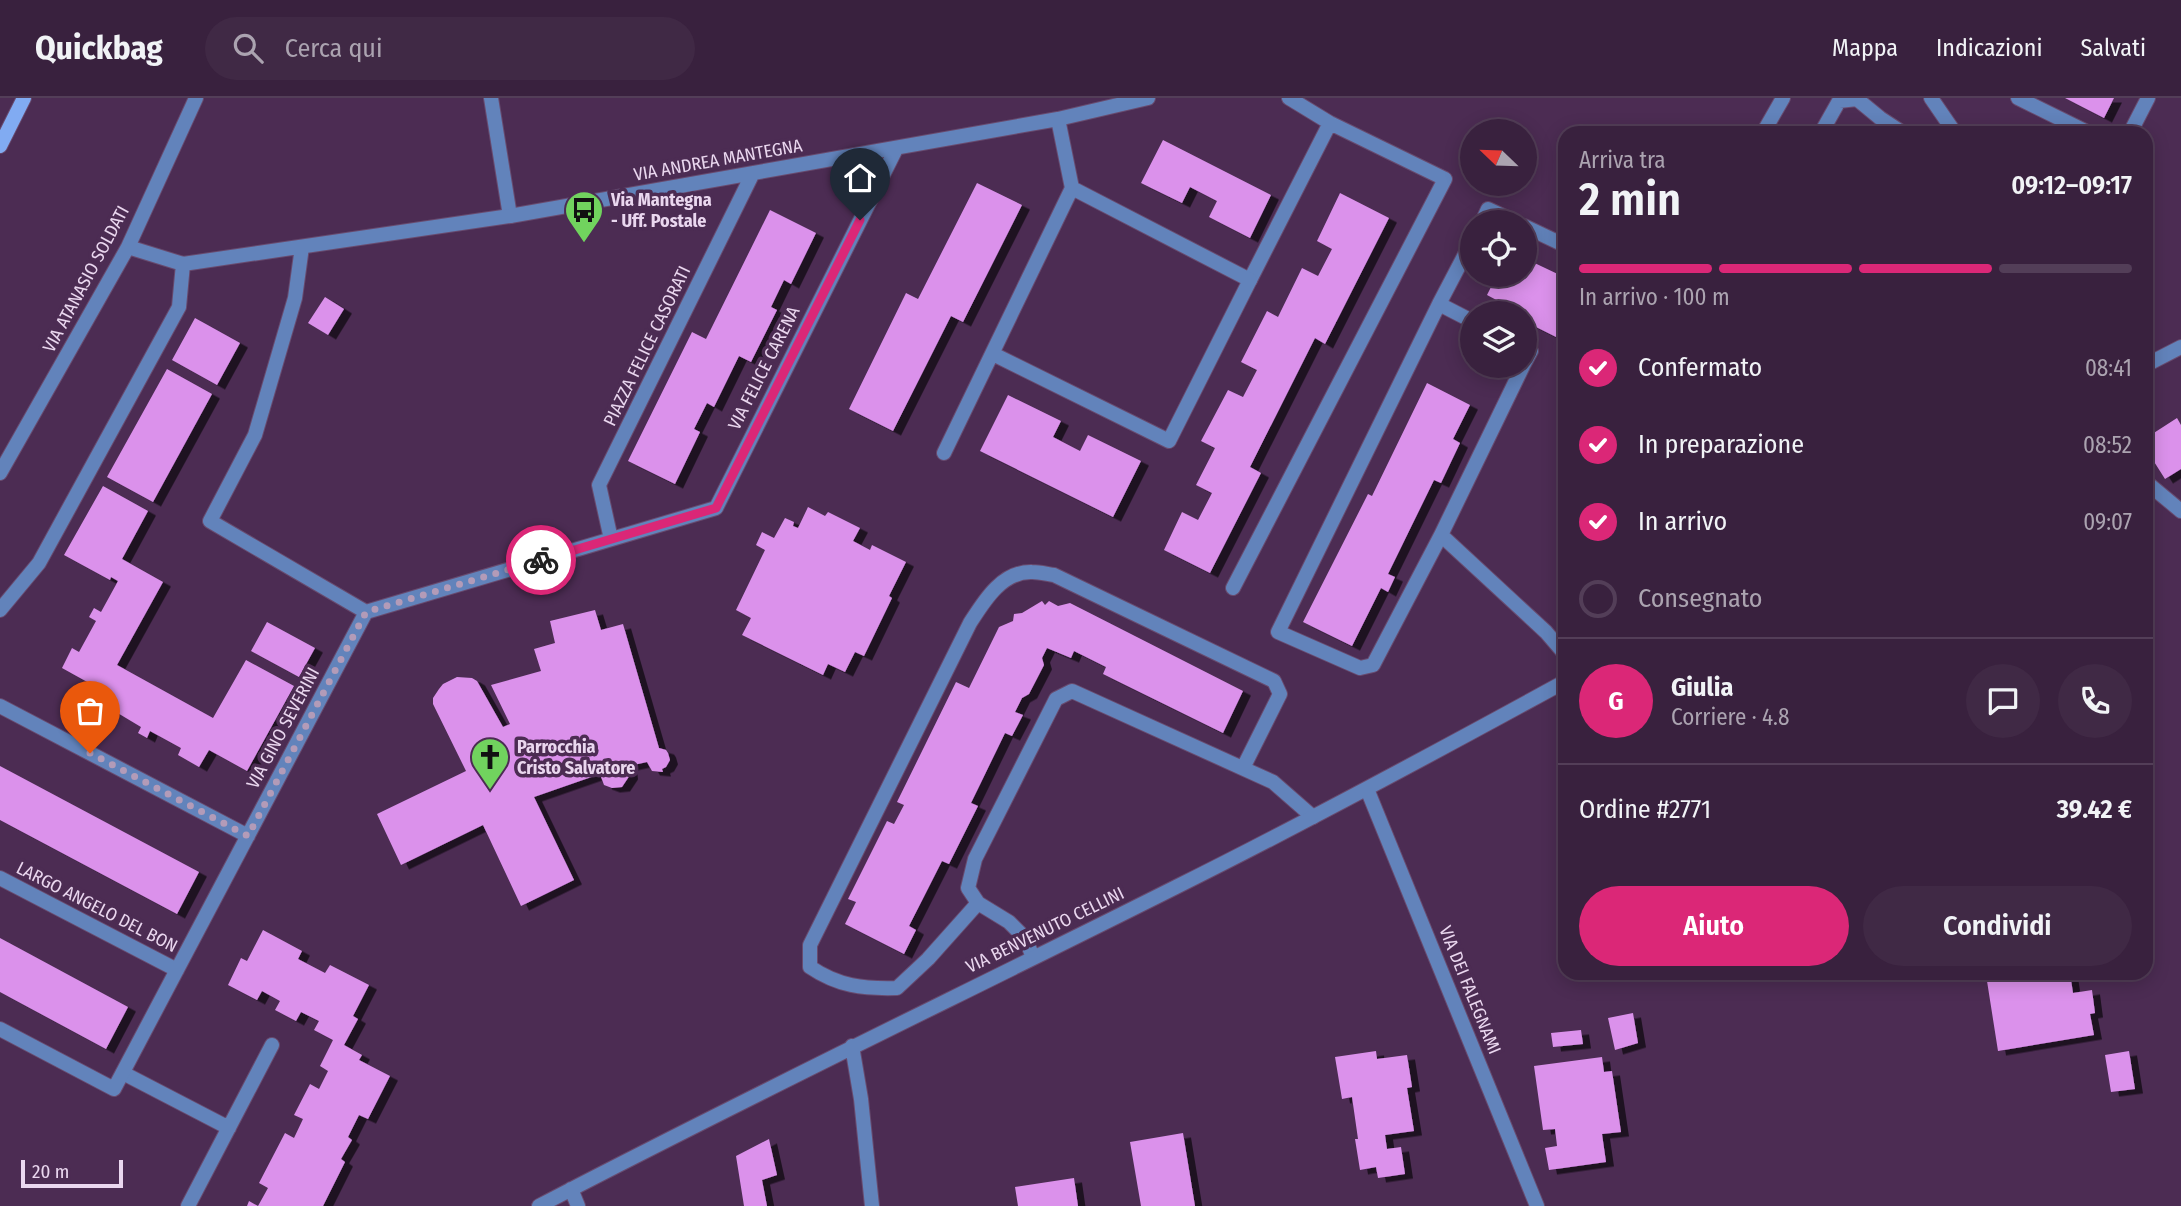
<!DOCTYPE html>
<html lang="it">
<meta charset="utf-8">
<style>
:root{--surface:#39213e;--page:#402945;--text:#f1f3f6;--muted:#aba3b0;--line:#533e58;--accent:#db2777}
body{margin:0;font-family:"Fira Sans Condensed",sans-serif;background:var(--page);color:var(--text);height:100vh;display:flex;flex-direction:column;font-size:26px;white-space:nowrap}
*{box-sizing:border-box;margin:0}
p{font-size:23px;color:var(--muted)}
.icon{flex:none;width:38px;height:38px;fill:none;stroke:currentColor;stroke-width:2;stroke-linecap:round;stroke-linejoin:round}
.map{position:relative;flex:1;overflow:hidden}
.details{position:absolute;left:1558px;top:28px;width:595px;height:854px;display:flex;flex-direction:column;background:var(--surface);border-radius:21px;box-shadow:0 4px 18px #0003,0 0 0 2px var(--line)}
.details>*{flex:none}
.needle{width:46px;rotate:293deg}
.buttons{position:absolute;left:1460px;top:21px;display:grid;gap:14px}
.buttons a{display:grid;place-items:center;width:77px;height:77px;border-radius:50%;background:var(--surface);box-shadow:0 4px 18px #0003,0 0 0 2px var(--line);font-size:35px}
.scale{position:absolute;left:21px;bottom:18px;width:102px;box-sizing:border-box;padding-left:7px;border:4px solid #ead7ef;border-top:0;font-size:19px;line-height:24px;white-space:nowrap;color:#ead7ef;-webkit-text-stroke:5px #4c2c53;paint-order:stroke}
.pin{position:absolute;display:grid;place-items:center;width:60px;height:60px;color:#fff;margin:-72px -30px;border-radius:50% 50% 50% 0;rotate:-45deg;box-shadow:0 0 7px #0007}
.pin .icon{rotate:45deg}
.courier{position:absolute;display:grid;place-items:center;width:70px;height:70px;margin:-35px;border:5px solid #db2777;border-radius:50%;background:#fff;color:#222;box-shadow:0 2px 9px #0007}
.summary em{font-style:normal;font-weight:600}
.summary div{display:flex;flex-direction:column-reverse}
.summary{display:flex;align-items:center;justify-content:space-between;height:119px;padding:0 21px}
h1{font-size:46px;font-weight:600;line-height:52px}
.bar{display:grid;grid-template-columns:repeat(4,1fr);gap:10px 7px;align-content:center;height:84px;padding:0 21px}
.bar i{height:9px;border-radius:5px;background:var(--line)}
.bar .active{background:var(--accent)}
.bar p{grid-column:span 4}
.line{display:flex;align-items:center;gap:18px;padding:0 21px;border-top:2px solid var(--line)}
.line div{flex:1}
.round{display:grid;place-items:center;flex:none;width:74px;height:74px;border-radius:37px;background:var(--page)}
ol{padding:0 21px;list-style:none}
li{display:flex;align-items:center;gap:21px;height:77px}
li p{margin-inline-start:auto}
li .icon{padding:7px;border-radius:50%;background:var(--accent);color:#fff;stroke-width:4}
li:last-child{color:var(--muted)}
li i{width:38px;height:38px;border:4px solid var(--line);border-radius:50%}
.action{display:flex;gap:14px;margin-top:auto;padding:14px 21px}
.action a{flex:1;height:80px;border-radius:42px;background:var(--accent);color:#fff;font-size:28px;font-weight:600;line-height:80px;text-align:center}
.action a+a{background:var(--page);color:var(--text)}
header{display:flex;align-items:center;gap:42px;box-sizing:border-box;height:98px;padding:0 35px;background:var(--surface);border-bottom:2px solid var(--line)}
header strong{font-size:33px}
nav{display:flex;gap:38px;margin-inline-start:auto;font-size:24px}
.search{width:490px;height:63px;background:var(--page);display:flex;align-items:center;gap:18px;box-sizing:border-box;padding:0 24px;border-radius:38px;color:var(--muted);font-size:26px}
.map>svg:first-child{display:block}
</style>
<header>
<strong>Quickbag</strong>
<div class="search"><svg class="icon" aria-label="search" viewBox="0 0 24 24"><circle cx="10" cy="10" r="6"/><path d="M15 15l6 6"/></svg>Cerca qui</div>
<nav><a>Mappa</a><a>Indicazioni</a><a>Salvati</a></nav>
</header>
<div class="map">
<svg width="2181" height="1108" viewBox="0 0 2181 1108">
<defs>
<filter id="shadow"><feDropShadow dx="8" dy="4.5" stdDeviation="0" flood-color="#0009"/></filter>
</defs>
<rect width="100%" height="100%" fill="#4c2c53"/>
<path fill="#db91eb" filter="url(#shadow)" d="M2065 0H2114L2104 20Z
M1163 42 1271 97 1250 140 1209 119 1217 103 1190 89 1182 105 1141 85Z
M977 85 1022 107 963 224 951 218 893 333 849 311 906 195 918 201Z
M1340 95 1389 120 1325 246 1315 240 1250 369 1261 375 1210 475 1164 452 1182 414 1198 422 1212 395 1196 387 1215 350 1201 343 1228 292 1243 299 1257 272 1241 264 1267 213 1278 219 1302 170 1318 178 1332 151 1317 143Z
M770 112 816 135 791 186 784 182 771 209 777 212 751 264 739 258 714 309 707 305 694 331 700 334 675 386 628 363 692 234 706 241Z
M1524 160 1564 179V243L1524 223V215H1508L1501 212 1504 206 1487 197 1497 177H1524Z
M325 199 344 211 328 237 308 225Z
M195 220 240 245 217 287 172 262Z
M167 271 212 296 153 404 107 379Z
M1427 285 1470 307 1453 341 1460 345 1441 385 1434 382 1388 476 1395 479 1388 494 1381 490 1352 548 1303 524 1368 396 1372 398Z
M1008 297 1061 323 1053 339 1080 353 1088 337 1141 363 1113 419 980 353Z
M2177 320 2181 327V371L2165 381 2146 351V340Z
M103 388 148 413 122 461 163 484 117 567 213 620 246 562 294 588 247 673 209 652 199 669 178 657 181 650 150 633 147 640 138 635 141 629 111 611 107 618 91 609 100 591 62 570 72 550 79 554 96 523 89 519 94 510 101 514 118 483 111 479 110 482 64 457Z
M808 409 825 418 828 414 860 430 853 443 870 452 872 447 906 464 889 498 892 500 864 558 855 554 845 574 828 566 823 577 742 537 751 520 736 512 765 452 756 447 762 434 774 440 785 420 794 424 793 428 798 430Z
M1042 503 1045 507 1049 503 1058 508 1070 505 1243 593 1223 635 1103 576 1106 569 1074 553 1071 560 1047 550 1042 560 1044 567 1029 596 1022 600 1015 614 1023 617 1012 638 1005 635 971 705 978 708 949 766 942 763 909 828 916 832 904 856 845 826 856 804 848 801 887 723 894 726 904 707 897 704 956 584 969 590 999 529 1013 523 1014 516 1022 515Z
M595 512 601 532 623 526 659 650 666 652 668 655 670 662 666 669 662 671 663 674 652 673 647 664 629 668 630 677 622 689 612 690 604 687 600 676 534 699 574 782 521 808 483 727 401 767 377 716 466 673 433 606V600L439 591 443 586 457 579 472 580 477 583 503 629 510 626 491 587 541 573 534 551 555 545 550 523Z
M267 524 315 550 299 579 251 553Z
M0 668 199 774 177 816 0 722Z
M263 832 302 853 298 861 325 875 330 867 369 887 353 918 358 921 344 947 362 957 359 962 390 978 368 1021 359 1017 348 1039 352 1042 341 1061 345 1064 323 1108H247L249 1103 258 1108 268 1090 259 1085 285 1035 294 1040 303 1021 294 1017 310 986 319 991 328 973 320 968 333 942 314 932 319 923 301 914 296 923 275 912 280 903 262 893 257 902 228 887 241 860 247 863Z
M0 840 128 909 106 951 0 894Z
M2037 875H2070L2073 895 2092 892 2095 915 2090 916 2094 937 1998 953 1987 883Z
M1633 915 1638 945 1615 952 1608 920Z
M1581 932 1583 946 1553 949 1551 935Z
M1376 953 1377 961 1407 957 1412 989 1407 990 1414 1033 1385 1037 1387 1051 1401 1049 1405 1076 1378 1080 1376 1069 1360 1072 1355 1041H1358L1352 999 1342 1001 1335 959Z
M2129 953 2135 991 2111 994 2105 957Z
M1602 959 1604 974 1612 973 1621 1034 1602 1036 1606 1064 1549 1072 1545 1050 1557 1048 1555 1031 1543 1032 1534 968Z
M1183 1035 1195 1108H1141L1130 1044Z
M769 1041 777 1077 762 1082 767 1108H744L736 1058Z
M1074 1080 1078 1108H1018L1015 1089Z"/>
<g fill="none" stroke-linecap="round" stroke-linejoin="round">
<defs>
<path id="lane" d="M491 0 510 118
M2018 0 2089 35
M1763 35 1783 0
M1821 35 1839 3 1857 1 1880 20 1903 35
M2130 35 2148 0
M1482 124 1488 111 1516 124
M1524 128 1564 147
M1472 143 1439 206 1472 223
M1250 182 1330 25
M1439 206 1278 534 1360 570 1373 567 1441 437
M1524 250 1531 253 1524 266
M1523 268 1441 437 1546 534 1564 555
M1233 490 1445 81 1330 25 1289 0
M978 805 928 861 897 890C863 891 838 888 810 869V847L970 525C984 503 1002 473 1032 474 1039 474 1047 476 1054 477L1274 583 1280 596 1243 670
M1033 859 1025 840 1009 824 978 805 968 790 975 761 1056 601 1072 593 1273 684 1313 719
M123 975 229 1030
M188 1108 272 947"/>
<path id="street" d="M1931 0 1955 35
M128 149 183 166 510 118 1058 21 1148 0
M302 149 295 200 255 337 210 423 366 514
M993 256 1169 343 1250 182 1072 90
M2146 267 2181 249
M944 355 1072 90 1058 21
M0 375 128 149 196 0
M2146 384 2181 413
M611 441 599 387 753 75
M0 512 39 465 179 209 183 166
M0 608 248 738
M1367 691 1537 1108
M0 780 177 872
M0 931 114 991 366 514 716 410 896 51
M852 948 861 1001 872 1108
M571 1091 578 1108
M539 1108C749 998 963 896 1176 789 1307 724 1436 654 1564 584"/>
<path id="secondary" d="M0 48 24 0"/>
</defs>
<use href="#lane" stroke="#684b6f" stroke-width="16"/>
<use href="#street" stroke="#684b6f" stroke-width="16"/>
<use href="#secondary" stroke="#684b6f" stroke-width="16"/>
<use href="#lane" stroke="#6283bb" stroke-width="14"/>
<use href="#street" stroke="#6283bb" stroke-width="14"/>
<use href="#secondary" stroke="#81abf2" stroke-width="14"/>
</g>
<g fill="none" stroke-linecap="round" stroke-linejoin="round">
<path stroke="#b39bb8" stroke-width="7" stroke-dasharray="0 12.6" d="M90 655 248 738 366 514 541 462"/>
<path stroke="#db2777" stroke-width="9" d="M541 462 716 410 860 122"/>
</g>
<defs>
<symbol id="bus-pin" viewBox="-11 -11 22 30"><path d="M0 17L-7.5 6A9.5 9.5 0 1 1 7.5 6Z" fill="#71d35e" stroke="#4c2c53"/><path d="M-5-6H5V4H4V6H2V4H-2V6H-4V4H-5ZM-3.5-4V0h7V-4ZM-3.5 1.2v1.5H-2V1.2ZM2 1.2v1.5H3.5V1.2Z" fill="#111"/></symbol>
<symbol id="church-pin" viewBox="-11 -11 22 30"><path d="M0 17L-7.5 6A9.5 9.5 0 1 1 7.5 6Z" fill="#71d35e" stroke="#4c2c53"/><path d="M-1.2-6h2.4v3.5h3.3v2.4h-3.3V6h-2.4V-.1h-3.3v-2.4h3.3Z" fill="#111"/></symbol>
</defs>
<g fill-rule="evenodd">
<use href="#bus-pin" x="562" y="90" width="44" height="60"/>
<use href="#church-pin" x="468" y="637" width="44" height="60"/>
</g>
<g text-anchor="middle" stroke-width="7" stroke-linejoin="round" paint-order="stroke">
<g font-size="18" fill="#ead7ef" stroke="#4c2c53">
<text transform="translate(718 62) rotate(-10)" y="6">VIA ANDREA MANTEGNA</text>
<text transform="translate(86 181) rotate(-62)" y="6">VIA ATANASIO SOLDATI</text>
<text transform="translate(647 248) rotate(-64)" y="6">PIAZZA FELICE CASORATI</text>
<text transform="translate(764 270) rotate(-63)" y="6">VIA FELICE CARENA</text>
<text transform="translate(283 630) rotate(-62)" y="6">VIA GINO SEVERINI</text>
<text transform="translate(97 809) rotate(27)" y="6">LARGO ANGELO DEL BON</text>
<text transform="translate(1045 832) rotate(-26)" y="6">VIA BENVENUTO CELLINI</text>
<text transform="translate(1470 892) rotate(68)" y="6">VIA DEI FALEGNAMI</text>
</g>
<g font-size="18" font-weight="bold" fill="#ead7ef" stroke="#4c2c53" text-anchor="start">
<text x="611" y="108">Via Mantegna<tspan x="611" dy="21">- Uff. Postale</tspan></text>
<text x="517" y="655">Parrocchia<tspan x="517" dy="21">Cristo Salvatore</tspan></text>
</g>
</g>
</svg>
<div class="buttons">
<a><svg class="needle" viewBox="-14 -14 28 28"><path d="M0-13l5 13h-10z" fill="#e53935"/><path d="M0 13l5-13h-10z" fill="#aba3b0"/></svg></a>
<a><svg class="icon" aria-label="locate" viewBox="0 0 24 24"><circle cx="12" cy="12" r="6"/><path d="M12 2v4M12 18v4M2 12h4M18 12h4"/></svg></a>
<a><svg class="icon" aria-label="layers" viewBox="0 0 24 24"><path d="M12 4l9 5-9 5-9-5zM3 14l9 5 9-5"/></svg></a>
</div>
<div class="scale">20 m</div>
<div class="pin" style="left:90px;top:655px;background:#ea580c"><svg class="icon" aria-label="bag" viewBox="0 0 24 24"><path d="M5 8h14l-1 12H6zM9 8a3 3 0 0 1 6 0"/></svg></div>
<div class="pin" style="left:860px;top:122px;background:#1f2937"><svg class="icon" aria-label="home" viewBox="0 0 24 24"><path d="M3 11l9-7 9 7M6 9v11h12V9"/></svg></div>
<div class="courier" style="left:541px;top:462px"><svg class="icon" aria-label="bike" viewBox="0 0 24 24"><circle cx="6" cy="16" r="4"/><circle cx="18" cy="16" r="4"/><path d="M6 16l4-8h5l3 8M10 8l3 8H6M13 5h3"/></svg></div>
<section class="details">
<div class="summary"><div><h1>2 min</h1><p>Arriva tra</p></div><em>09:12–09:17</em></div>
<div class="bar"><i class="active"></i><i class="active"></i><i class="active"></i><i></i><p>In arrivo · 100 m</p></div>
<ol>
<li><svg class="icon" aria-label="check" viewBox="0 0 24 24"><path d="M5 12l5 5 9-10"/></svg>Confermato<p>08:41</p></li>
<li><svg class="icon" aria-label="check" viewBox="0 0 24 24"><path d="M5 12l5 5 9-10"/></svg>In preparazione<p>08:52</p></li>
<li><svg class="icon" aria-label="check" viewBox="0 0 24 24"><path d="M5 12l5 5 9-10"/></svg>In arrivo<p>09:07</p></li>
<li><i></i>Consegnato</li>
</ol>
<div class="line" style="height:126px"><b class="round" style="background:var(--accent);color:#fff">G</b><div><b>Giulia</b><p>Corriere · 4.8</p></div><a class="round"><svg class="icon" aria-label="chat" viewBox="0 0 24 24"><path d="M4 5h16v11H9l-5 4z"/></svg></a><a class="round"><svg class="icon" aria-label="phone" viewBox="0 0 24 24"><path d="M5 4h4l2 5-3 2q2 4 5 5l2-3 5 2v4C11 20 4 13 5 4z"/></svg></a></div>
<div class="line" style="height:91px"><div>Ordine #2771</div><b>39.42 €</b></div>
<div class="action"><a>Aiuto</a><a>Condividi</a></div>
</section>
</div>
